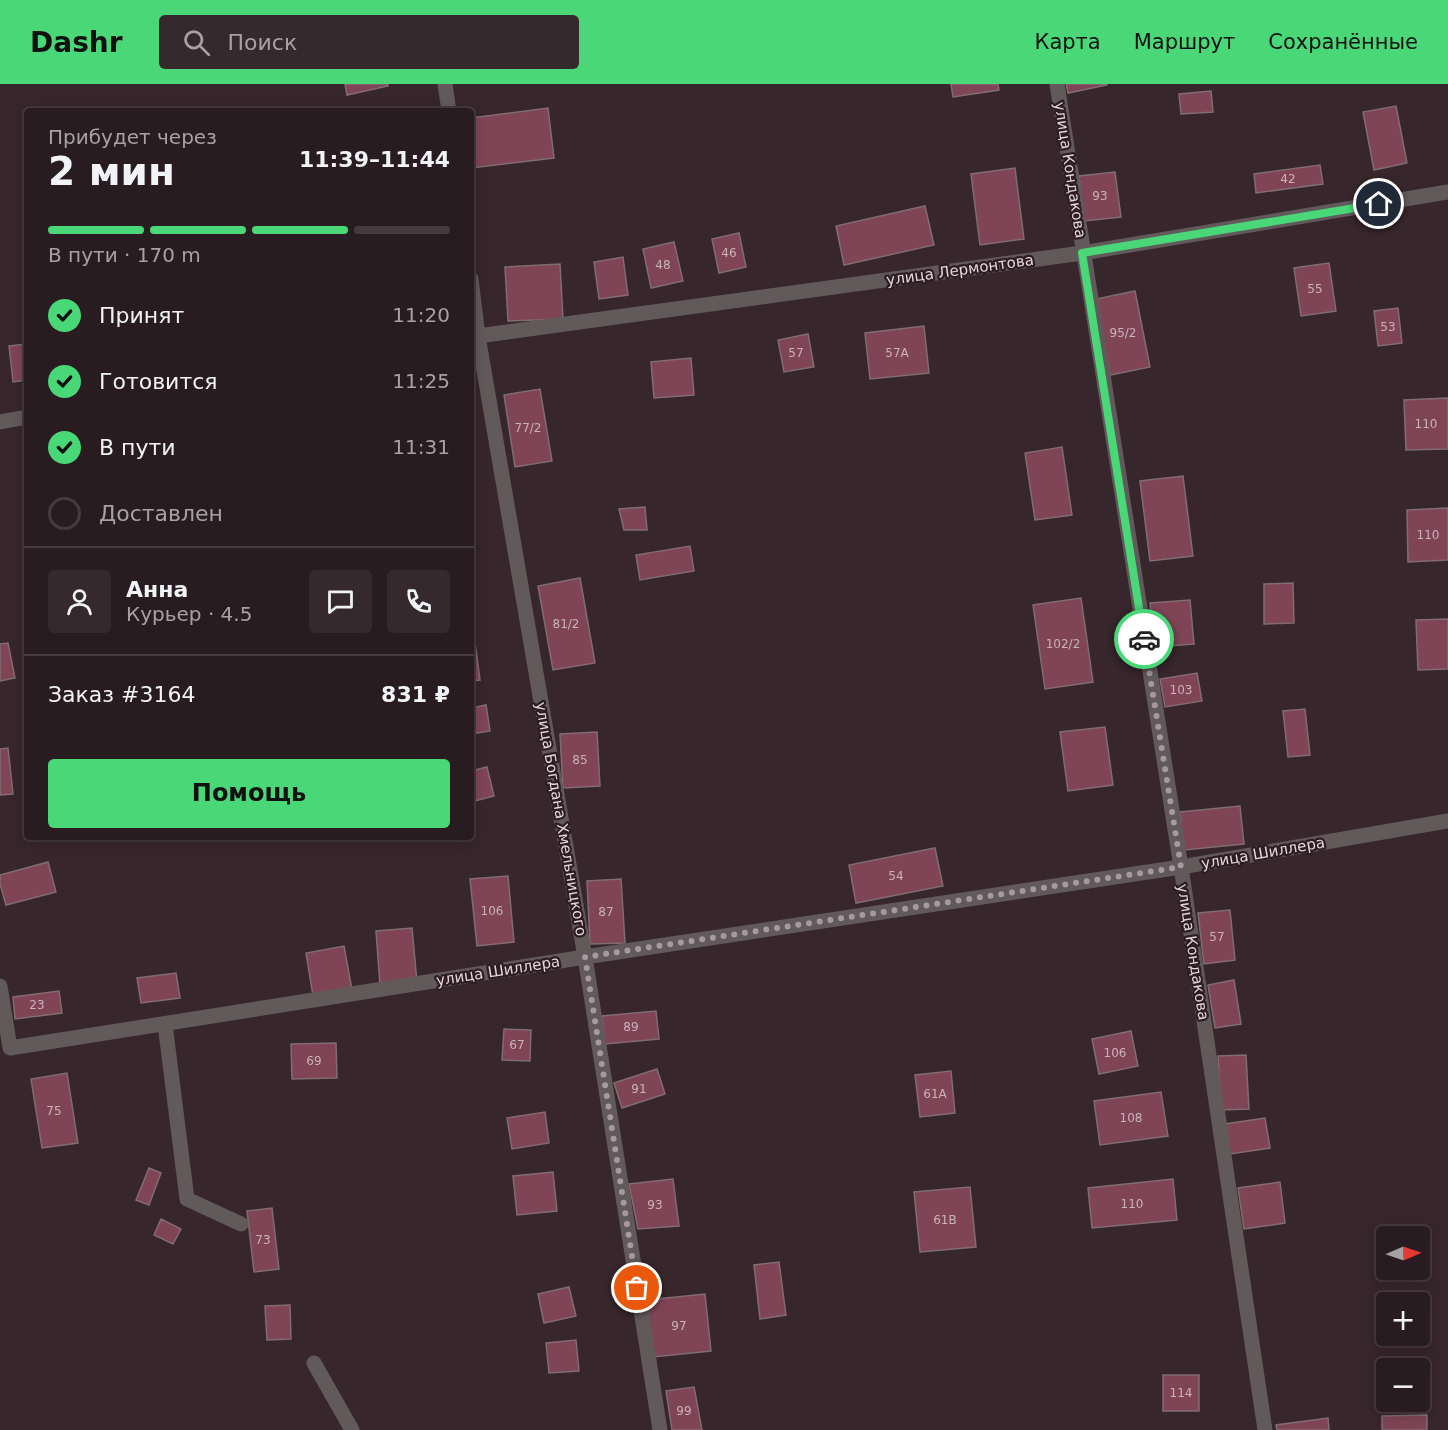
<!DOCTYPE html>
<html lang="ru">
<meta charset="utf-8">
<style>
:root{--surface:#291c20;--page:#35292d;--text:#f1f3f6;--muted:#a5a1a5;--line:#453a3e;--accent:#49d778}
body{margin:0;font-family:"DejaVu Sans",sans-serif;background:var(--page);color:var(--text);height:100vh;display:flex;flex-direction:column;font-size:22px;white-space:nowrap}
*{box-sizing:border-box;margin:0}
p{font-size:20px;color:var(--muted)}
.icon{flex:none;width:33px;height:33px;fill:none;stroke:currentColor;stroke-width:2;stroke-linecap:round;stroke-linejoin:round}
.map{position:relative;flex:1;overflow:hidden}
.side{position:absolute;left:24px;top:24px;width:450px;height:732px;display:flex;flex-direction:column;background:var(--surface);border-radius:6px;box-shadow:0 3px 15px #0003,0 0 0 2px var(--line)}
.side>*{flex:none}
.needle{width:39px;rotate:88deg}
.fabs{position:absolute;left:1376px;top:1142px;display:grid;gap:12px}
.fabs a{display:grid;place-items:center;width:54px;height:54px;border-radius:6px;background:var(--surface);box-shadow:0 3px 15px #0003,0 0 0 2px var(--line);font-size:30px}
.pin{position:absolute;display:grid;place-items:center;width:51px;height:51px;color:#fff;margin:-26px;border:3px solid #fff;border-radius:50%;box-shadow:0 2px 6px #0007}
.courier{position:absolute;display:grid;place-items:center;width:60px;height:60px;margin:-30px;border:4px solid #49d778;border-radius:50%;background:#fff;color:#222;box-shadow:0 2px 8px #0007}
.head em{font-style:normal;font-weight:700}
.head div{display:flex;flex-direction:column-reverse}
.head{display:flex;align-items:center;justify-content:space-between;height:102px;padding:0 24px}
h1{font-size:39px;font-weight:700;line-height:45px}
.bar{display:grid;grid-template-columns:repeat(4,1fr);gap:9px 6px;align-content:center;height:72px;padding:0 24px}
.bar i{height:8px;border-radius:4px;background:var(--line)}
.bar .active{background:var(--accent)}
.bar p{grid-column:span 4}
.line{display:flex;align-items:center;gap:15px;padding:0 24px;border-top:2px solid var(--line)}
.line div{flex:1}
.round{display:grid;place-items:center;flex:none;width:63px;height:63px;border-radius:6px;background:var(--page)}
ol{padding:0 24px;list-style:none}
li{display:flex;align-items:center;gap:18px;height:66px}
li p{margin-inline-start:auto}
li .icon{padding:6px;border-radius:50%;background:var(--accent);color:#111;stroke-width:4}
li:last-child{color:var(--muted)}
li i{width:33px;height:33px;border:3px solid var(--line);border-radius:50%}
.button{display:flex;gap:12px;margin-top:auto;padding:12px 24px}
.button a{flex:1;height:69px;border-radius:6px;background:var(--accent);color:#111;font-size:24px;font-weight:700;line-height:69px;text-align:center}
header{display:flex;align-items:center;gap:36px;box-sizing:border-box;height:84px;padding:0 30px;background:var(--accent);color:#111}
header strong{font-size:28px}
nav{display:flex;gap:33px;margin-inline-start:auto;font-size:21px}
.search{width:420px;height:54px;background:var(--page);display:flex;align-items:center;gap:15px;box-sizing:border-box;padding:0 21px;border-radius:6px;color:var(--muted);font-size:22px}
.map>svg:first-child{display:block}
</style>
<header>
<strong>Dashr</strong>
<div class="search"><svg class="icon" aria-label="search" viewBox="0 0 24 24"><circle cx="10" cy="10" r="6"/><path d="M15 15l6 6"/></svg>Поиск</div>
<nav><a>Карта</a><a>Маршрут</a><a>Сохранённые</a></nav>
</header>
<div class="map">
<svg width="1448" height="1346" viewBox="0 0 1448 1346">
<rect width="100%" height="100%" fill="#37262b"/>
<path fill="#7f4557" stroke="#816c71" stroke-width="1.5" d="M345 0H388V2L347 11Z
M951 0H998L999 6 953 13Z
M1066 0H1107V1L1068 9Z
M1211 7 1213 28 1181 30 1179 10Z
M1396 22 1407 79 1374 86 1363 28Z
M548 24 554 74 472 84 471 34Z
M1320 81 1323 100 1256 109 1254 90Z
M1015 84 1024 155 980 161 971 90Z
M1115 88 1121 133 1084 137 1079 92Z
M925 122 934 161 844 181 836 142Z
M739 149 746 183 719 189 712 155Z
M674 158 683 197 651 204 643 165Z
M623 173 628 211 599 215 594 178Z
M1329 179 1336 227 1301 232 1294 184Z
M560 180 563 235 508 237 505 183Z
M1135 207 1150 283 1110 291 1096 215Z
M1398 224 1402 259 1378 262 1374 227Z
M924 242 929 289 870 295 865 249Z
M808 250 814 283 784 288 778 256Z
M27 260V296L13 298 9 262Z
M691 274 694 311 654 314 651 278Z
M540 305 552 377 515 383 504 311Z
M1448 314V365L1406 366 1404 316Z
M1062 363 1072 431 1035 436 1025 369Z
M1183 392 1193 472 1150 477 1140 397Z
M645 423 647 446H624L619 425Z
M1448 424V476L1408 478 1407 426Z
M690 462 694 487 640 496 636 471Z
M580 494 595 579 553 586 538 502Z
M1293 499 1294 539 1264 540V500Z
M1081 514 1093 598 1045 605 1033 521Z
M1190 516 1194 560 1154 563 1150 519Z
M471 528 480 596 471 597Z
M1448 535V585L1418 586 1416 536Z
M8 559 15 594 0 597V560Z
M1197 589 1202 617 1165 623 1160 595Z
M486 621 490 647 471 650V624Z
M1305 625 1310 671 1288 673 1283 627Z
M1105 643 1113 701 1068 707 1060 648Z
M597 648 600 702 563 704 560 650Z
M8 664 13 710 0 711V665Z
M487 683 494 712 471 718V687Z
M1240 722 1244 760 1184 766 1180 728Z
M935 764 943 802 856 819 849 781Z
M48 778 56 808 6 821 0 800V791Z
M508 792 514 858 477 862 470 795Z
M621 795 625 859 590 860 587 797Z
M1230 826 1235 876 1204 880 1198 829Z
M412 844 417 898 380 901 376 847Z
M344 862 352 906 313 912 306 869Z
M176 889 180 914 141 919 137 894Z
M1234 896 1241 940 1215 944 1208 901Z
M59 907 62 929 15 935 13 913Z
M656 927 659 955 605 960 602 932Z
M504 945 531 946 530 977 502 976Z
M1131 947 1138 982 1099 990 1092 955Z
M336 959 337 994 292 995 291 960Z
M1246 971 1249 1025 1221 1026 1218 972Z
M657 985 665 1010 622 1024 614 999Z
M951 987 955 1029 920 1033 915 991Z
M67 989 78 1059 42 1064 31 995Z
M1161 1008 1168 1052 1100 1061 1094 1017Z
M545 1028 549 1059 512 1065 507 1034Z
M1265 1034 1270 1064 1230 1070 1225 1040Z
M149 1084 161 1089 149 1121 136 1116Z
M553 1088 557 1127 517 1131 513 1092Z
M673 1095 679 1142 638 1145 629 1100Z
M1173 1095 1177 1136 1092 1144 1088 1104Z
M1280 1098 1285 1139 1244 1145 1238 1104Z
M970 1103 976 1163 920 1168 914 1108Z
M272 1124 279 1185 254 1188 247 1127Z
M161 1135 181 1145 173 1160 154 1151Z
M779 1178 786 1231 760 1235 754 1181Z
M569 1203 576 1232 544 1239 538 1210Z
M705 1210 711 1267 653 1273 647 1216Z
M290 1221 291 1255 267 1256 265 1222Z
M576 1256 579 1287 549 1289 546 1259Z
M1163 1291H1199V1327H1163Z
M694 1303 702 1346H672L666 1307Z
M1427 1331V1346H1382V1332Z
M1328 1334 1329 1346H1277L1276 1341Z"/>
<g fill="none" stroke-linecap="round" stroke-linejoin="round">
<path stroke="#62595b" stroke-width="15" d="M165 940 187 1115 241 1140
M314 1279 352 1346"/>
<path stroke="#62595b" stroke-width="15" d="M445 0 449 27
M1057 0 1181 783 1265 1346
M471 195 478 252 585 873 660 1346
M471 253 1082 169 1448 108
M0 338 27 333
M0 902 10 964 585 873 1181 783 1448 737"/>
</g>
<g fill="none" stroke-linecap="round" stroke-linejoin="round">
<path stroke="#a7999d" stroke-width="6" stroke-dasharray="0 10.8" d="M637 1204 585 873 1181 783 1144 555"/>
<path stroke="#49d778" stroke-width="8" d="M1144 555 1082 169 1379 120"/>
</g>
<g text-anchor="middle" stroke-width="4.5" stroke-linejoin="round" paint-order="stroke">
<g font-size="12" fill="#cab2b9">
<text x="1288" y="99">42</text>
<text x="1100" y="116">93</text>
<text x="729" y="173">46</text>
<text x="663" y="185">48</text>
<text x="1315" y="209">55</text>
<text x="1388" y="247">53</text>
<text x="1123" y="253">95/2</text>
<text x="796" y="273">57</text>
<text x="897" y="273">57А</text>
<text x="1426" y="344">110</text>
<text x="528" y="348">77/2</text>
<text x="1428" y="455">110</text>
<text x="566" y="544">81/2</text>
<text x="1063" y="564">102/2</text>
<text x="1181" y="610">103</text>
<text x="580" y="680">85</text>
<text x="896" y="796">54</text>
<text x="492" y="831">106</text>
<text x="606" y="832">87</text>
<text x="1217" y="857">57</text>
<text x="37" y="925">23</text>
<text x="631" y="947">89</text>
<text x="517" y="965">67</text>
<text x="1115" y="973">106</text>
<text x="314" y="981">69</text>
<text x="639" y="1009">91</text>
<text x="935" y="1014">61А</text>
<text x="54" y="1031">75</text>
<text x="1131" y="1038">108</text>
<text x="1132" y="1124">110</text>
<text x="655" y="1125">93</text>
<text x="945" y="1140">61В</text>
<text x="263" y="1160">73</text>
<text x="679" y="1246">97</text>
<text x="1181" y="1313">114</text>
<text x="684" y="1331">99</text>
</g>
<g font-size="15" fill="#e3d7da" stroke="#2d1c21">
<text transform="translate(1070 86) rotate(81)" y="5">улица Кондакова</text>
<text transform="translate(960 186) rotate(-8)" y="5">улица Лермонтова</text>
<text transform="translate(561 735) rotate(80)" y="5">улица Богдана Хмельницкого</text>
<text transform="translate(1263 769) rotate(-10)" y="5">улица Шиллера</text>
<text transform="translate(1193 868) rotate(81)" y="5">улица Кондакова</text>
<text transform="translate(498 887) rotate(-9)" y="5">улица Шиллера</text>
</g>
</g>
</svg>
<div class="fabs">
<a><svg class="needle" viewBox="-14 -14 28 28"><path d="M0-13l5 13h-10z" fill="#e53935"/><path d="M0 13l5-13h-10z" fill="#a5a1a5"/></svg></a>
<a>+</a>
<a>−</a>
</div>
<div class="pin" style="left:637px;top:1204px;background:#ea580c"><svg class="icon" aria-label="bag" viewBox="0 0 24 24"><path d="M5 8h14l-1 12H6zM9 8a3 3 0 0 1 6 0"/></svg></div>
<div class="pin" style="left:1379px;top:120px;background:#1f2937"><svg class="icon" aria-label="home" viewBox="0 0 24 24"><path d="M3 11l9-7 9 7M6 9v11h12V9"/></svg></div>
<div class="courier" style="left:1144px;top:555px"><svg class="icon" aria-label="car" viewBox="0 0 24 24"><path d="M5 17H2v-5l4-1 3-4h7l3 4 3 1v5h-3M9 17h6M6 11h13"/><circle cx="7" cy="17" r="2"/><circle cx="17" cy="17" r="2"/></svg></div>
<section class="side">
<div class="head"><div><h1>2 мин</h1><p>Прибудет через</p></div><em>11:39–11:44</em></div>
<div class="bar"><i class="active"></i><i class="active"></i><i class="active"></i><i></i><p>В пути · 170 m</p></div>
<ol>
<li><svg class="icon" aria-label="check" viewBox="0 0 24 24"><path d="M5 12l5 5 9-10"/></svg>Принят<p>11:20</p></li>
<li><svg class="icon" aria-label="check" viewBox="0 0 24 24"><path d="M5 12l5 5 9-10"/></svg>Готовится<p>11:25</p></li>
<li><svg class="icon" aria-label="check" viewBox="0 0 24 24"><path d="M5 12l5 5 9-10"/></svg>В пути<p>11:31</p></li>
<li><i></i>Доставлен</li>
</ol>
<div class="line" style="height:108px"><a class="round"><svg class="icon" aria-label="person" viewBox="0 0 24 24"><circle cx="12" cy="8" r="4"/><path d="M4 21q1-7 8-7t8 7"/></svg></a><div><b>Анна</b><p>Курьер · 4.5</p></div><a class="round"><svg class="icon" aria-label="chat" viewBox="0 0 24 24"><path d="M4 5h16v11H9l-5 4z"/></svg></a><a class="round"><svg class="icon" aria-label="phone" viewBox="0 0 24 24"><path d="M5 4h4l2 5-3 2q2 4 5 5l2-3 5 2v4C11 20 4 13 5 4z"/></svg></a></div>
<div class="line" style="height:78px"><div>Заказ #3164</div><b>831 ₽</b></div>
<div class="button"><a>Помощь</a></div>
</section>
</div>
